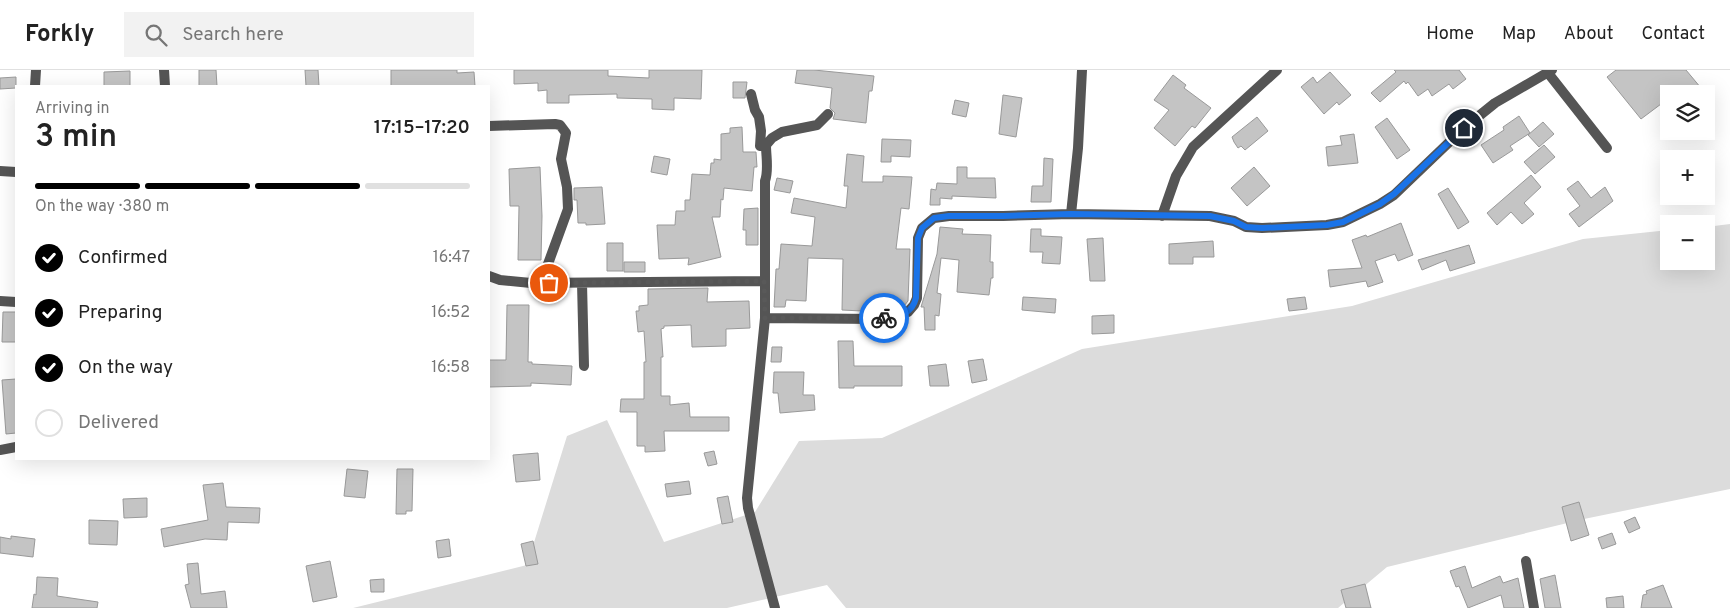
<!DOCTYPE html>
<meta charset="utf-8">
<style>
:root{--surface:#fff;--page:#f2f2f2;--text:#222;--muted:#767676;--line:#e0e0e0;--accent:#000}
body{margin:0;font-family:Overpass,sans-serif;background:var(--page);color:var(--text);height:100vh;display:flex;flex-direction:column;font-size:19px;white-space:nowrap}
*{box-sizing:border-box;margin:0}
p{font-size:16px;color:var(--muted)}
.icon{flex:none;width:28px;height:28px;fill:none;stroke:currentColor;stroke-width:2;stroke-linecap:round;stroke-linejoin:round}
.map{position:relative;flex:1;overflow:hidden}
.details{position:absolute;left:15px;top:15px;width:475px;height:375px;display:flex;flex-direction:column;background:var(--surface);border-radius:0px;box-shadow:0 5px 20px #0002}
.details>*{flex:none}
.controls{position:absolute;left:1660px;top:15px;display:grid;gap:10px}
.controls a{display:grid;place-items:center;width:55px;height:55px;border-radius:0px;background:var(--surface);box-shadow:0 5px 20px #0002;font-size:25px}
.pin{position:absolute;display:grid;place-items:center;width:42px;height:42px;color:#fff;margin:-21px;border:2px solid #fff;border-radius:50%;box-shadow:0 1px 5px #0007}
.courier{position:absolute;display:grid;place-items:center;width:50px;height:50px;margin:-25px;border:4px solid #1a73e8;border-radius:50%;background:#fff;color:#222;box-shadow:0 1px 6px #0007}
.head em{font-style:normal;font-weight:600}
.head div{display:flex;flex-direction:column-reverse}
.head{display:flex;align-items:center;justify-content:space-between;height:85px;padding:0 20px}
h1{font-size:32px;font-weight:600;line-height:38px}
.bar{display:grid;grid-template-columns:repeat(4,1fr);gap:8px 5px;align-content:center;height:60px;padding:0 20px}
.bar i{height:6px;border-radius:4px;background:var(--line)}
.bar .on{background:var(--accent)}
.bar p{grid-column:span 4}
ol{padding:0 20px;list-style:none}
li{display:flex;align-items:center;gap:15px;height:55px}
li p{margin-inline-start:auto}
li .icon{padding:5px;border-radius:50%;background:var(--accent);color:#fff;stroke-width:4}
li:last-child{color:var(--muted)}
li i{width:28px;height:28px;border:2px solid var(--line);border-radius:50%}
header{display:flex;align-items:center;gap:30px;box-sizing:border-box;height:70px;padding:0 25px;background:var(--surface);border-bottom:1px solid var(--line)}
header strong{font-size:24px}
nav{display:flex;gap:28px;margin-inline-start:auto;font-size:18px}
.search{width:350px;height:45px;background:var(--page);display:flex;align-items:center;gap:12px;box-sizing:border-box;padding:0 18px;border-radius:0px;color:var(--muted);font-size:19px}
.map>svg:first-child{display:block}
</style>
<header>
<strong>Forkly</strong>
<div class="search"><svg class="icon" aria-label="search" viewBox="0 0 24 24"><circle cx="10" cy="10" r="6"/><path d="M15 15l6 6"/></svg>Search here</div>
<nav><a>Home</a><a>Map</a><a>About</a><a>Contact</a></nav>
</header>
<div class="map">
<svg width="1730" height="538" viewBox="0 0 1730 538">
<rect width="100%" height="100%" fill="#fff"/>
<path fill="#dcdcdc" d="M1730 154V419L1584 449 1387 497 1338 538H846L827 515 727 538H353L527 495 567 366 607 350 664 472 755 442 799 371 882 368 1082 279 1352 236 1583 169 1669 160V191H1706V157Z"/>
<path fill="#c4c4c4" stroke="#999" d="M199 0H216L217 16H199Z
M305 0H318L319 16H306Z
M391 0H457V3L474 2 475 16H391Z
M514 0H608V6L649 8V0H702L701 29 674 28V40L652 39V29L617 28V24L569 25V33H547V20L538 21V13L514 14Z
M797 0H814L874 6 872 21H869L866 53 833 49 835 43 830 38 832 18 795 13Z
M1394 0H1459L1466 9 1453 19 1449 14 1432 26 1428 19 1418 26 1408 12 1406 14 1404 11 1380 32 1371 23 1396 2Z
M1616 0H1686L1706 24H1669V28L1641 49 1607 7Z
M130 1V16H104V2Z
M1330 2 1351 25 1339 35 1337 32 1324 44 1301 17 1313 7 1317 13Z
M1173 5 1186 15 1184 18 1211 38 1195 58 1192 56 1175 76 1154 58 1169 40 1154 30Z
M16 7V18L0 19V8Z
M733 12H747L745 28H733Z
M1003 25 1022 28 1016 67 999 64Z
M955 30 969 33 966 47 952 44Z
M1519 46 1530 63 1510 76 1513 80 1493 93 1481 75 1504 60 1503 57Z
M1257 47 1268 61 1245 80 1241 76 1238 78 1234 72 1232 67Z
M1387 48 1410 80 1397 89 1375 57Z
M1543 52 1554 64 1539 77 1528 65Z
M742 57 743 82H756L757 97H754L752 121 724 118 723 130 721 129 720 147H712L721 187 688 195 689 188 659 189 657 155H675L676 141H685V130H690L692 104 710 105 711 93H714V89L721 90V64L730 63V58Z
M1354 64 1358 93 1328 96 1326 77 1342 75 1340 66Z
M882 69 911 70 910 87 891 86V92H881Z
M1544 75 1555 87 1535 104 1524 92Z
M847 84 864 86 862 112H883V106L912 107 909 139 901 138 896 179H910L908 231 904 236 882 235V242L842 240 843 189 808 188 806 231 786 230 785 237H774L776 199H779L781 174 812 176 815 147 791 143 794 128 846 138 848 116H844Z
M654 86 670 89 667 105 651 102Z
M1044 88 1053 89 1051 132H1031L1032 116H1043Z
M540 97 542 146 541 190H518L519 136H510L509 99Z
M957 97H967V108H995L996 128 952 126V129L940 128V135H930L931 119 936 120 937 113 957 114Z
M1254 97 1270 116 1247 136 1231 118Z
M1531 105 1541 117 1524 133 1534 144 1522 154 1511 142 1497 155 1487 143Z
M777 108 793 111 790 123 774 120Z
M1578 111 1591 128 1605 117 1613 131 1579 157 1569 144 1580 136 1567 119Z
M602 117 605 154 586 155V153H578L577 130H574V118Z
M1448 118 1469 152 1458 159 1438 124Z
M758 138V175H746V160H743L744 139Z
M1401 153 1413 185 1398 191 1395 184 1375 191 1383 212 1368 217 1366 211 1330 217 1328 200 1362 198 1352 170 1366 165 1367 167Z
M940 157 963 159 962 164 991 165 990 192H993V208H991L989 225 957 222 959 190 941 188 937 223 941 224 939 246 935 245V260H925L924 237H921L937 184Z
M1031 159H1041V166L1062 167 1060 194 1042 193 1043 182H1030Z
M1103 168 1105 211H1090L1087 169Z
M1213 171 1214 187H1193V194H1169V174Z
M607 173H623V201H607Z
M1469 175 1475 193 1450 201 1446 190 1422 200 1418 190Z
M624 192H645V202H624Z
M708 218 707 232 749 231 750 258 726 259V276L692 277 691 255 664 256V258L661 259 663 287H661V326H670V335L689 333 690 347H729V361H664L665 381 645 382V376H637V342H620L621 329H644V292H646L644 261 638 262 636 241H639V236L648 235V219Z
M1023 227 1056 229 1055 243 1022 240Z
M1305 227 1307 239 1289 241 1287 229Z
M507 235H529L528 292H532V294L572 296 571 315 531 313V316L489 317V290H506Z
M3 242H16V272H2Z
M1114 245V263L1092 264V246Z
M838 271H853L854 296H902V316H854V318H839Z
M772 277H782L781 292H771Z
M983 289 987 310 972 313 968 291Z
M946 294 949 316H930L928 296Z
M774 302H804L803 325H814L815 340 780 343 778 323H773Z
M16 309V363L6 364 2 310Z
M714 381 717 394 708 396 704 383Z
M538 383 540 410 516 412 513 385Z
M347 399 368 401 365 428 344 426Z
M397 399H413L412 441H406V444H396Z
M689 411 691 424 667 427 665 414Z
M223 413 226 437 260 438 259 453 228 452 227 470 205 469 164 477 161 459 208 450 203 415Z
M728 426 733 452 722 454 717 428Z
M147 428V447L124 448 123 429Z
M1579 432 1589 465 1571 471 1562 437Z
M1635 447 1640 458 1629 463 1624 452Z
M89 450 118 451 117 475 89 474Z
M1612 463 1616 474 1602 479 1598 468Z
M11 466 35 469 33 487 0 483V467L11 469Z
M449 469 451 486 438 488 436 471Z
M533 471 538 494 526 496 521 474Z
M330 491 337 527 313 532 306 496Z
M198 493 201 524 225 521 227 538H191L185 515 189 514 187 494Z
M1465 496 1472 518 1500 506 1503 513 1518 508 1524 538H1504L1501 525 1468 538 1459 516 1456 517 1450 501Z
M1555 505 1561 538H1545L1540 509Z
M37 507 58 508 57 526 98 532 97 538H32L34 524 36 525Z
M384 509V522H371L370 510Z
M1365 514 1371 538H1346L1341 520Z
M1663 515 1672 538H1641L1643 525 1647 524 1646 521Z
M1623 526 1624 538H1607L1606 528Z"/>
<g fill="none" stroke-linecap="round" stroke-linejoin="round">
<path stroke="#555" stroke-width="10" d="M164 0 165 16
M1548 3 1607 78
M35 16 36 0
M751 24 755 40 759 47 761 61 760 76 766 75
M489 56 555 54 560 55 566 63 561 89 567 117 568 139 548 194 549 213
M0 101 16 102
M1071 144 1078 78 1082 0
M1162 146 1176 106 1193 77 1277 0
M489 206 500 210 531 213 764 211
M582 213 584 296
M0 231 16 232
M765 248 876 249 897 247 908 242 914 235 917 228 918 168 922 158 934 148 949 146H1003L1071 144 1210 146 1234 151 1246 157 1262 158 1327 155 1343 152 1380 134 1394 125 1464 58 1495 33 1552 0
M0 380 16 377
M1526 491 1534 538
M775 538 748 438 747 428 765 248V111C769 100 766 87 766 75L772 68 782 62 817 55 828 44"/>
</g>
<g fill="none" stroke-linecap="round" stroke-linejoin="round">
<path stroke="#595959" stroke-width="5" stroke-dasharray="0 9" d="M549 213 764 211 765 248H884"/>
<path stroke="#1a73e8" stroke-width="6" d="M884 248C899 247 912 244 916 228L918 168 922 158 934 148 949 146H1003L1071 144 1210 146 1234 151 1246 157 1262 158 1327 155 1343 152 1380 134 1394 124 1464 58"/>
</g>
</svg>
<div class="controls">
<a><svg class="icon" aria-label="layers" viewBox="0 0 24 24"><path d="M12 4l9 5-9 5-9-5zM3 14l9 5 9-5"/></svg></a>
<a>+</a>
<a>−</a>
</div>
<div class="pin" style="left:549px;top:213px;background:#ea580c"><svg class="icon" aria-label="bag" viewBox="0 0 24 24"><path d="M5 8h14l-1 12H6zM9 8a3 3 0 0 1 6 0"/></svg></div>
<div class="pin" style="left:1464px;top:58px;background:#1f2937"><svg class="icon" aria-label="home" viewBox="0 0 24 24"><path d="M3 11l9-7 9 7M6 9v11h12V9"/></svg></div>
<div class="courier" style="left:884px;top:248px"><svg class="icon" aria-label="bike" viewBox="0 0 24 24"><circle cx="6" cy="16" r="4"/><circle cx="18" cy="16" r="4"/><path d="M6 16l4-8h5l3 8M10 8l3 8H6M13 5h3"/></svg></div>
<section class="details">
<div class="head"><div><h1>3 min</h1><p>Arriving in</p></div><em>17:15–17:20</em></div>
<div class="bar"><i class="on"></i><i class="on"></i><i class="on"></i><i></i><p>On the way · 380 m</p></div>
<ol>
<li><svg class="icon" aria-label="check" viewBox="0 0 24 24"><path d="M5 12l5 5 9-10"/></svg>Confirmed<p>16:47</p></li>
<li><svg class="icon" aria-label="check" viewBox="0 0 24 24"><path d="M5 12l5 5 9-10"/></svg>Preparing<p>16:52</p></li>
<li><svg class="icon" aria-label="check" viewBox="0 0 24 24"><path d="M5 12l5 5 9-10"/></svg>On the way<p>16:58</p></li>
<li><i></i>Delivered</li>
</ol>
</section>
</div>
